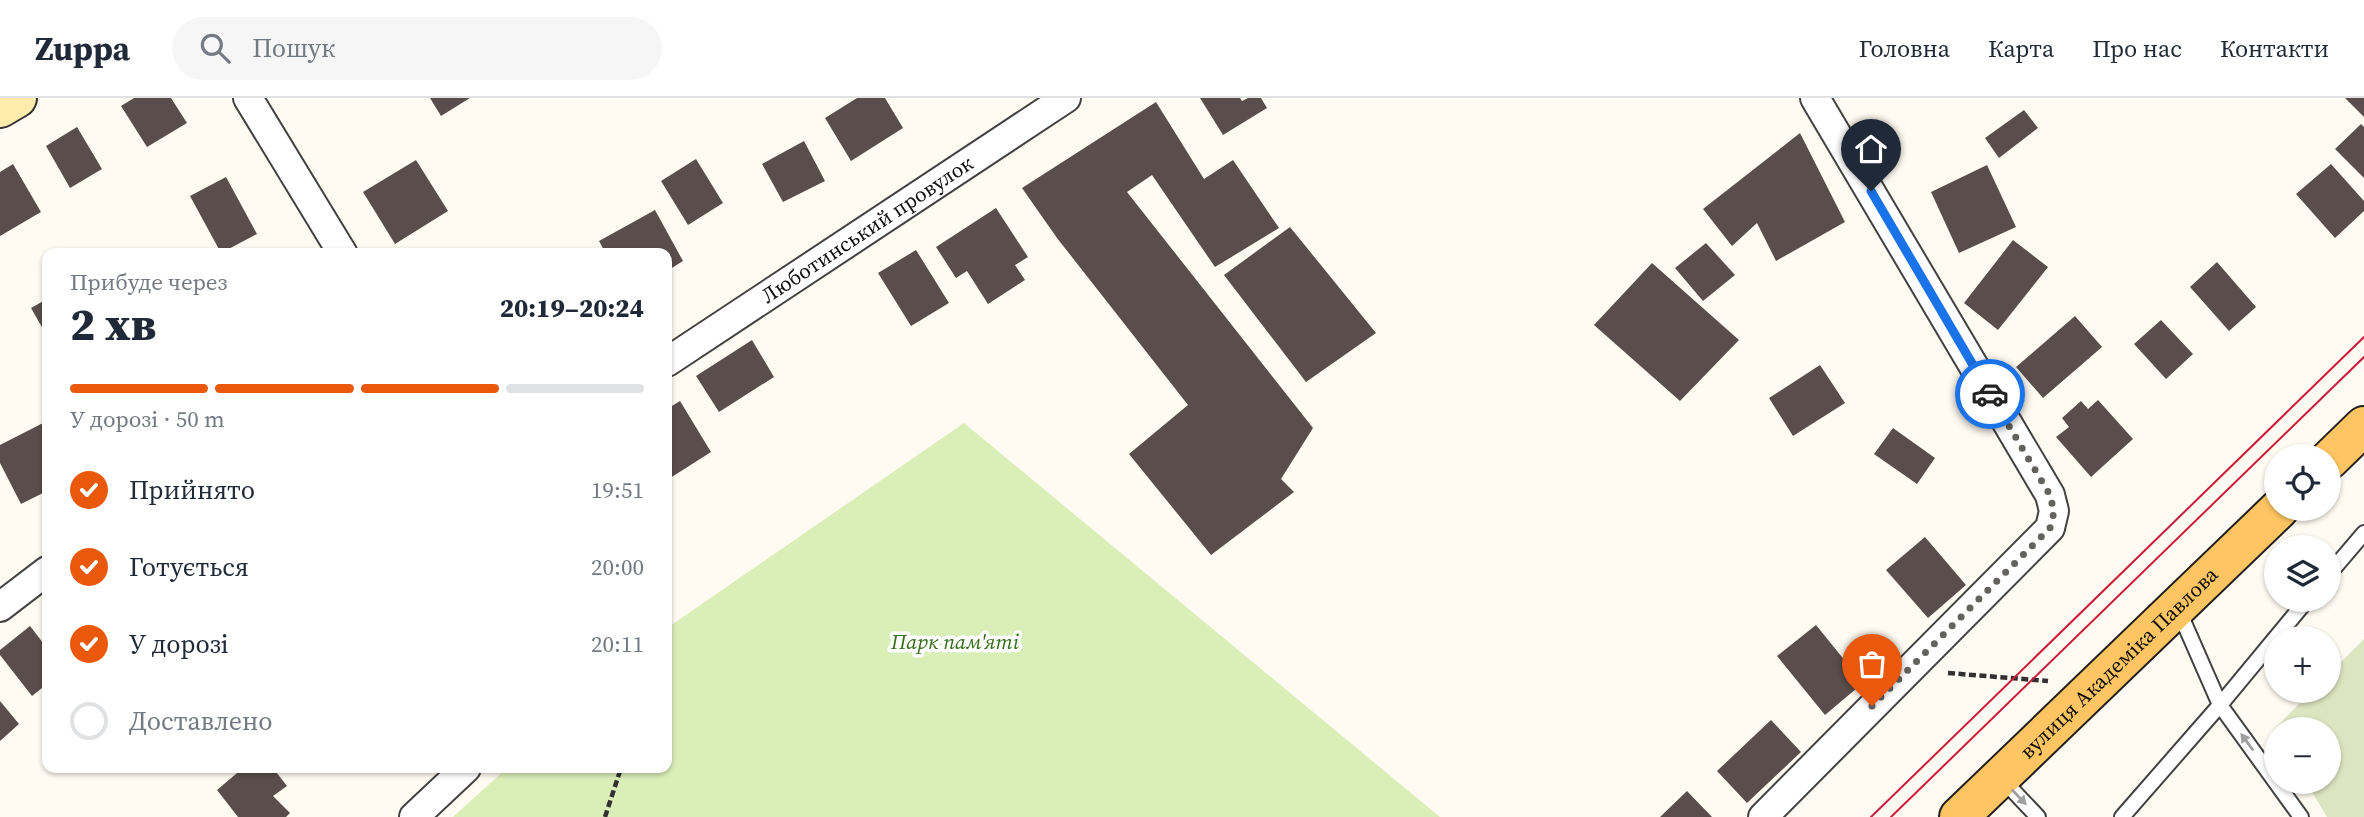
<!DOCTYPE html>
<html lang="uk">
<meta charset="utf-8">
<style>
:root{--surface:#fff;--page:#f6f6f7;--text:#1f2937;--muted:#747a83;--line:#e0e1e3;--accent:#ea580c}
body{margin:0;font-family:"Source Serif 4",serif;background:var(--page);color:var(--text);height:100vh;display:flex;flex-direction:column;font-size:26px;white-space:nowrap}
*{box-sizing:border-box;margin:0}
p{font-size:23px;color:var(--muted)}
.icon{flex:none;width:38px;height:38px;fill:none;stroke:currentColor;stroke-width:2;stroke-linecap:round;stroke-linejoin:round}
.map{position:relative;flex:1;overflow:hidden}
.sheet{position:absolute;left:42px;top:150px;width:630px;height:525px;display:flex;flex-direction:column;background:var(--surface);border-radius:14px;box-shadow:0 2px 5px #0004}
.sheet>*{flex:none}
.controls{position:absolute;left:2264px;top:346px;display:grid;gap:14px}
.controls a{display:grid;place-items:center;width:77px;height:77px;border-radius:50%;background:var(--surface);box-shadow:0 2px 5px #0004;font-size:35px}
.pin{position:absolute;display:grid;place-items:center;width:60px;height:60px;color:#fff;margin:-72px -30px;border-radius:50% 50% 50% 0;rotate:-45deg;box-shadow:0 0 7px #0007}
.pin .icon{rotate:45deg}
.courier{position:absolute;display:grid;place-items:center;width:70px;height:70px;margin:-35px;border:5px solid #1a73e8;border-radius:50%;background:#fff;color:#222;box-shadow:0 2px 9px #0007}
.overview em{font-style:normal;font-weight:800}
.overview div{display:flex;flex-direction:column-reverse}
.overview{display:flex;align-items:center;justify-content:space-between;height:119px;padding:0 28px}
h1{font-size:46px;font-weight:800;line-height:52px}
.bar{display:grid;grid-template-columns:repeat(4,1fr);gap:10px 7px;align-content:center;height:84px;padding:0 28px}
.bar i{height:9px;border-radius:5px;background:var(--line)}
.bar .current{background:var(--accent)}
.bar p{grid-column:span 4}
ol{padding:0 28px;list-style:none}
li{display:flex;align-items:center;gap:21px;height:77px}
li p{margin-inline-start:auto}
li .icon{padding:7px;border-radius:50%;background:var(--accent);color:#fff;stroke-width:4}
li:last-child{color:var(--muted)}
li i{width:38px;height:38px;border:4px solid var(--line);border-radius:50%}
header{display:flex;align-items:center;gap:42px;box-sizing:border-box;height:98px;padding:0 35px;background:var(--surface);border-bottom:2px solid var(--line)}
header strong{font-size:33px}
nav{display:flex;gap:38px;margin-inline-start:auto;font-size:24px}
.search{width:490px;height:63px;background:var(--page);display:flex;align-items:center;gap:18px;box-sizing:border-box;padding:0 24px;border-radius:38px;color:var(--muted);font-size:26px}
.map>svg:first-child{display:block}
</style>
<header>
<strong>Zuppa</strong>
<div class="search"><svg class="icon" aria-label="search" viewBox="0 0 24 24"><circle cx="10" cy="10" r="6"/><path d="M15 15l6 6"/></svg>Пошук</div>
<nav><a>Головна</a><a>Карта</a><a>Про нас</a><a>Контакти</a></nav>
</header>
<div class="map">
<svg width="2364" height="719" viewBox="0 0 2364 719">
<rect width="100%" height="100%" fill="#fffbf2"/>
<path fill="#daeeb7" d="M964 325 1440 719H453L507 670H667V530Z"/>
<path fill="#dde4c0" d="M2364 541V719H2327L2306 684H2329V632H2277V638L2273 632 2312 593H2329V576Z"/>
<path fill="#594e4b" d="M134 0H171L187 25 147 49 121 8Z
M430 0H470L441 18Z
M857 0H885L903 30 851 63 825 20Z
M1200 0H1240L1242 3 1248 0H1261L1267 10 1223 37Z
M2345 0H2364V19Z
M1156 4 1204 81 1233 62 1279 130 1215 169 1152 77 1127 94 1313 330 1281 381 1294 394 1211 457 1129 356 1188 307 1057 140 1022 90Z
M2024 12 2038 30 1999 60 1985 40Z
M2361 26 2364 29V80L2335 51Z
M77 29 102 71 70 90 46 48Z
M1800 35 1845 124 1776 163 1757 125 1732 148 1703 111Z
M804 43 825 83 783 104 762 66Z
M696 61 723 105 688 127 661 83Z
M416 62 448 113 395 146 363 94Z
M13 66 41 114 0 138V74Z
M2331 66 2364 103V113L2335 140 2296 96Z
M1987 67 2016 129 1959 155 1931 94Z
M226 79 257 136 221 155 190 98Z
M996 110 1028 159 1015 167 1025 182 988 206 967 173 956 180 936 149Z
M655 112 683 163 667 173V156H606L599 143Z
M1290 129 1376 235 1306 284 1224 177Z
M2013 142 2048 169 1998 232 1964 205Z
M1706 145 1735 177 1703 203 1675 170Z
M916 152 949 205 911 228 878 175Z
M2217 164 2256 209 2229 233 2190 189Z
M1652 165 1739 242 1680 303 1594 227Z
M47 201V238L31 210Z
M2075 218 2102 249 2043 300 2016 269Z
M2161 222 2193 256 2166 281 2134 246Z
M752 242 774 279 719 314 696 278Z
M1820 267 1845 305 1793 338 1769 300Z
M2098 302 2133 341 2091 379 2056 339 2069 329 2062 320 2081 303 2088 311Z
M680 303 711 354 667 382V311Z
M45 324 47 328V393L21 406 0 365V347Z
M1893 330 1935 360 1917 386 1874 356Z
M1925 439 1966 487 1928 520 1886 472Z
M1816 527 1863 585 1825 617 1777 558Z
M30 528 47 550V586L32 598 0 557V552Z
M0 603 19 626 0 643Z
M1771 622 1801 654 1747 705 1717 673Z
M243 670H273L287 688 273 698 290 715 286 719H238L217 692Z
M1687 693 1712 719H1660Z"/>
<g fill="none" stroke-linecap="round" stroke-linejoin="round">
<defs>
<path id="service" d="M2329 476 2364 435
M2001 680 2038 719
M2122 719 2220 607 2178 511
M2301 719 2220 607 2307 502"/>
<g id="minor">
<path d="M248 0 343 156"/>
<path id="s1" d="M667 264 1066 0"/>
<path d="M0 509 47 473"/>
<path d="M414 719 466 670"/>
<path d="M1763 719 2050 430 2054 413 2050 397 1815 0"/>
</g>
<path id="secondary" d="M0 10 17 0"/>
<g id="primary">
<path d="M2329 362 2364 328"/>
<path id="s2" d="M1959 719 2279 411"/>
</g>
</defs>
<use href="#service" stroke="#424242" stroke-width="18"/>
<use href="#minor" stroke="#424242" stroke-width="32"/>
<use href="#secondary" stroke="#313131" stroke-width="42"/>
<use href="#primary" stroke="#202020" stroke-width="42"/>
<path stroke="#313131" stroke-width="4.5" stroke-dasharray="7 3.5" stroke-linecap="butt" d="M1948 575 2048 583
M605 719 621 670"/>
<use href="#service" stroke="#fff" stroke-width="14"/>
<use href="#minor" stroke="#fff" stroke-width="28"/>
<use href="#secondary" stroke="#ffecad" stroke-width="38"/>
<use href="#primary" stroke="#ffc562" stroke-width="38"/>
<path stroke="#cc1b3a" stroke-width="2" d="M1871 719 2364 239
M1891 719 2364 259"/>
</g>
<defs><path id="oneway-solid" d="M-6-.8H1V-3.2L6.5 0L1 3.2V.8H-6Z" transform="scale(1.75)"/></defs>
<g fill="#9f9f9f">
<use href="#oneway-solid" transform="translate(2247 644) rotate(-126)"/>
<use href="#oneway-solid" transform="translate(2019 699) rotate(46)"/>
</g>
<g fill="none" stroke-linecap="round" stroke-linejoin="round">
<path stroke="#63625e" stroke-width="7" stroke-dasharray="0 12.6" d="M1872 608 2050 430 2054 414 2050 397 1990 296"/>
<path stroke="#1a73e8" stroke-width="9" d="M1871 93 1990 296"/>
</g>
<g text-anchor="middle" stroke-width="7" stroke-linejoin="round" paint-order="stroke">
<g font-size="21" fill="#0f0f0f" stroke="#fff">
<text dy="7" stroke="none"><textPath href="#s1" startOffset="240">Люботинський провулок</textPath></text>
<text dy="7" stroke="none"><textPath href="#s2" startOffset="222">вулиця Академіка Павлова</textPath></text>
</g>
<g font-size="21" font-style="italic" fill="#356e19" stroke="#fff">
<text x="955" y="551">Парк пам'яті</text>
</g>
</g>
</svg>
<div class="controls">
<a><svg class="icon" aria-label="locate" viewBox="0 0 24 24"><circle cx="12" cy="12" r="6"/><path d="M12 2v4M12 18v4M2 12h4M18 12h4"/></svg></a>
<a><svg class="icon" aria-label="layers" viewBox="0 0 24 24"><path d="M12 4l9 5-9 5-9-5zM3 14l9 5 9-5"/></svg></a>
<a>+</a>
<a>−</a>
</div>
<div class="pin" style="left:1872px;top:608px;background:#ea580c"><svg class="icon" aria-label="bag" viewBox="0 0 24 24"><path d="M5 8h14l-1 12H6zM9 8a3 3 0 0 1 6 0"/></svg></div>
<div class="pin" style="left:1871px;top:93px;background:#1f2937"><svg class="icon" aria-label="home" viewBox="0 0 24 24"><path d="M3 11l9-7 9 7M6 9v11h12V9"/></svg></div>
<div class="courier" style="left:1990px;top:296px"><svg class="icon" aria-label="car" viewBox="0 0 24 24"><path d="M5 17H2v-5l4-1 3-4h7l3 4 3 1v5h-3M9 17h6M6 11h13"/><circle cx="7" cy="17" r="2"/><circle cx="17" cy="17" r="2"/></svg></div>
<section class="sheet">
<div class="overview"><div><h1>2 хв</h1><p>Прибуде через</p></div><em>20:19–20:24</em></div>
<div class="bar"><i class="current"></i><i class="current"></i><i class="current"></i><i></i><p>У дорозі · 50 m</p></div>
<ol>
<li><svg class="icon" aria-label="check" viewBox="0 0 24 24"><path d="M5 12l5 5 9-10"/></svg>Прийнято<p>19:51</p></li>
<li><svg class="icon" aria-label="check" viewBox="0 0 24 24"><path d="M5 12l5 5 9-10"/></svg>Готується<p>20:00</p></li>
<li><svg class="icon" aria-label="check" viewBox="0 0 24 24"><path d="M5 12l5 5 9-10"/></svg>У дорозі<p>20:11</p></li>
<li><i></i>Доставлено</li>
</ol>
</section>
</div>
